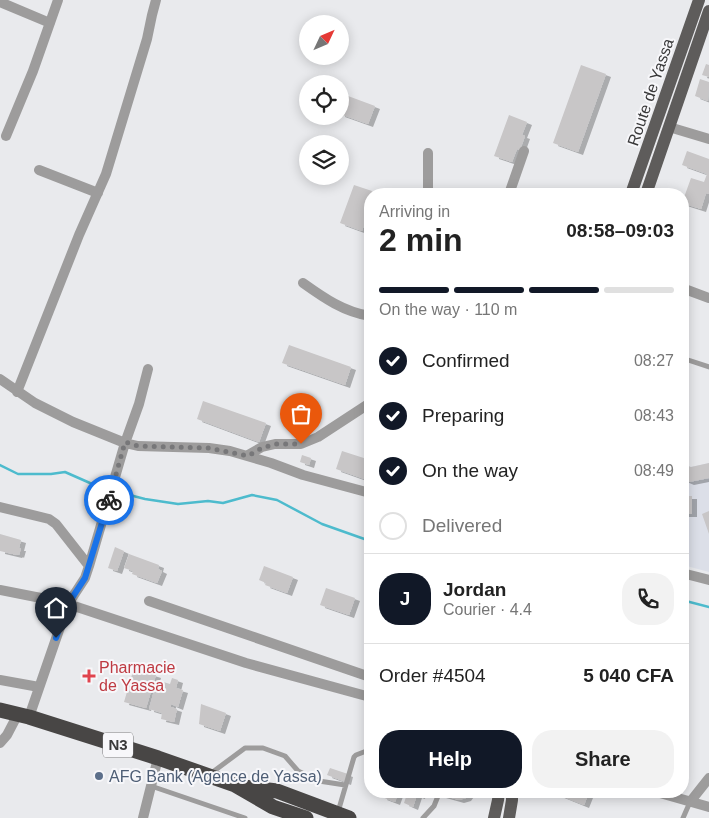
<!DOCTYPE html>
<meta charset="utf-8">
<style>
:root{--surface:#fff;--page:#f2f2f2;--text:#222;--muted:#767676;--line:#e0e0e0;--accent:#111827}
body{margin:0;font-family:Helvetica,sans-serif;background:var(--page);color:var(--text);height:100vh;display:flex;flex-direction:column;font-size:19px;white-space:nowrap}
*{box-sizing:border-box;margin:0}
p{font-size:16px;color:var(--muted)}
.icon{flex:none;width:28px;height:28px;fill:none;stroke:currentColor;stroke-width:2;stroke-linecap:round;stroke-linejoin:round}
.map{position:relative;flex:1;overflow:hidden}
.sheet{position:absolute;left:364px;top:188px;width:325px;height:610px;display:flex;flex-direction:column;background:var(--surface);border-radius:20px;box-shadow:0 2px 12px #0003}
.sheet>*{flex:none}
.needle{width:32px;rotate:46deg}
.buttons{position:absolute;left:299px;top:15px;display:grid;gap:10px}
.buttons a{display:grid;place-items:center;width:50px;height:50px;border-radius:50%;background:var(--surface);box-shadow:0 2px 12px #0003;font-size:25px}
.pin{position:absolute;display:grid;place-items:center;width:42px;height:42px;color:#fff;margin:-51px -21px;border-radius:50% 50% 50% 0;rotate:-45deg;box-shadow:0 0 5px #0007}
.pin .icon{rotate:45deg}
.courier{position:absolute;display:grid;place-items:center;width:50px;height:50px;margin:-25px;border:4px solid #1a73e8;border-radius:50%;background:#fff;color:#222;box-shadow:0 1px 6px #0007}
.overview em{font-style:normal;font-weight:600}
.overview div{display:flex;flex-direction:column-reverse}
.overview{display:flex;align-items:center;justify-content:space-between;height:85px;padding:0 15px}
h1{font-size:32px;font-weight:600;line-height:38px}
.bar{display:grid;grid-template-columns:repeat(4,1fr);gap:8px 5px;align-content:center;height:60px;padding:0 15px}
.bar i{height:6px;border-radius:4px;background:var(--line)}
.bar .on{background:var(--accent)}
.bar p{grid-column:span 4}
.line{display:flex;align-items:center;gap:12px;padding:0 15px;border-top:1px solid var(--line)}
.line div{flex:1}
.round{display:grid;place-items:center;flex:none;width:52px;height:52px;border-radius:20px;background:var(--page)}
ol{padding:0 15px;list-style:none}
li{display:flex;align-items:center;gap:15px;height:55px}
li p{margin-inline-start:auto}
li .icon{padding:5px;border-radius:50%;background:var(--accent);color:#fff;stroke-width:4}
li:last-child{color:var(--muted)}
li i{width:28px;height:28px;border:2px solid var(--line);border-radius:50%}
.cta{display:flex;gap:10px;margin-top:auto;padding:10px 15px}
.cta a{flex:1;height:58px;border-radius:20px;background:var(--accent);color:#fff;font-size:20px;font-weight:600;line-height:58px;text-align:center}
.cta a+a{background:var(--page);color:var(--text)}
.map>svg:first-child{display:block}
</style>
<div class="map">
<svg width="709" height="818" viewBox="0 0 709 818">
<defs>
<filter id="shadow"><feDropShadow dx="5" dy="3" stdDeviation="0" flood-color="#0004"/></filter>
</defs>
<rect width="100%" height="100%" fill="#e9eaed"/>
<path fill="#dcdfe8" d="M709 463V572L683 565 682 464 691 467Z"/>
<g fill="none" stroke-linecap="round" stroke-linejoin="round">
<path stroke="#4dbbcd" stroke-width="2.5" d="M0 465 18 474H51L65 472 90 483 109 490
M114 491 145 499 178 504 208 501 223 503 252 495 277 500 322 524 370 541
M682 600 709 607"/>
</g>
<path fill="#c8c6c7" filter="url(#shadow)" d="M706 64 709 65V77L702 75Z
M581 65 606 74 578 152 553 143Z
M700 79 709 82 708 101 695 96Z
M340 93 375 106 368 124 340 114Z
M509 115 527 122 522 135 525 136 520 150 517 149 512 162 494 156Z
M687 151 709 159V194L706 193 701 209 682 203 691 178 704 182 707 174 682 165Z
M354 185 378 193 370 194V208L362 231 340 223Z
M289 345 351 367 345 385 282 363Z
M203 401 266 423 259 442 197 419Z
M342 451 370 460V481L336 469Z
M302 455 311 458 309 465 300 462Z
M709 463V478L689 482 682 479V464L691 467Z
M682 496H692V514H682Z
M709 511V534L702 514Z
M0 534 21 540 19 548H21L19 555 18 554 17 555 0 551Z
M115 547 124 551 117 571 108 568Z
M129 554 159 565 158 569 162 571 157 583 132 574 133 571 124 568Z
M264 566 293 577 287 593 265 585 266 583 259 580Z
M326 588 355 598 349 615 320 605Z
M134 668 156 675 146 708 124 702Z
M172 678 178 680 176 688 183 690 178 707 171 704V707L177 709 174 722 161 719 162 713 149 709 157 680 170 684Z
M201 704 226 713 220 731 199 724Z
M330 768 348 774 346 782 327 775Z
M384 791H399L395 802 382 797Z
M408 791H421L420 796 417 795 413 807 404 803Z
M443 791H471L466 798 459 800 441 795Z
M558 791H580L588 795 584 805 557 794Z"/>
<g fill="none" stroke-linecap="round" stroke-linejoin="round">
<path stroke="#9d9c9c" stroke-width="5" d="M682 358 709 367
M210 774 245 748H263L285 756 298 771 319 781 345 785
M151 786 245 818
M338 812 354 757 356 755 369 750
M423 818 434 806 440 791
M683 818 690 802"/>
<path stroke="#9d9c9c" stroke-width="10" d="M0 2 50 23
M669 127 709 139
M6 136 33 71 58 0
M428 153V194
M39 170 98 193
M509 194 524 151
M303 283C324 298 344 312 370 316
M682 288 709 298
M0 379 35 403 73 422 125 443 138 446 209 448 230 451 271 463 303 475 370 493
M17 392 79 235 106 174 147 39 152 15 156 0
M248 455 262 447 275 444H301L318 437 370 403
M0 507 49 519 56 524 89 566
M682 573 709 580
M0 590 46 599 68 604 246 663 370 697
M149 601 370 677
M0 680 39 687
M29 717 68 604 85 578 89 566 125 443 139 404 148 369
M0 743 7 735 18 714
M653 791 709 807
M690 802 709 778
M143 818 158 758"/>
<path stroke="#5e5c5b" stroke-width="12" d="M631 194 699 0
M646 194 709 11
M494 818 498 800 499 791
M509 818 512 800V791"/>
<path stroke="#484645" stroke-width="15" d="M0 710 29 717 158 758 235 785 273 807 306 818
M244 787 277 791 349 818"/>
</g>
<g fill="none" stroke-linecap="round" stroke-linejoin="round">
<path stroke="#777779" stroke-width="5" stroke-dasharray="0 9" d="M109 500 125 442 138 446 209 448 248 456 262 448 275 444H301"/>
<path stroke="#1a73e8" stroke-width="6" d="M56 638 68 604 85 578 109 500"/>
</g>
<path fill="#e0444e" stroke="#f7f7fa" stroke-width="2" d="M86.5 668.5h5v5h5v5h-5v5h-5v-5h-5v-5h5z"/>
<circle fill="#5c6f8a" stroke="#f7f7fa" stroke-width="2" cx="99" cy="776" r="5"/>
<g text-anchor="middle" stroke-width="4" stroke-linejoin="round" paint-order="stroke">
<rect fill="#f7f7fa" stroke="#727274" stroke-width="1" x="103" y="732.5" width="30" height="25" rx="4"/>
<g font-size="15" font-weight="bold" fill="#39393a">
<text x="118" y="750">N3</text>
</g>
<g font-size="16" fill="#39393a" stroke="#f7f7fa">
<text transform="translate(650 92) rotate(-71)" y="6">Route de Yassa</text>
</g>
<g font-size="16" fill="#be3a42" stroke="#f7f7fa" text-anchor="start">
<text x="99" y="673">Pharmacie<tspan x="99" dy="18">de Yassa</tspan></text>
</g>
<g font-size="16" fill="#4e5e75" stroke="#f7f7fa" text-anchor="start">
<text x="109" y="782">AFG Bank (Agence de Yassa)</text>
</g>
</g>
</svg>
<div class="buttons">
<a><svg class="needle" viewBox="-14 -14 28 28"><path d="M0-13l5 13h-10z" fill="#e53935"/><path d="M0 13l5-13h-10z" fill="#767676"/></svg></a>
<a><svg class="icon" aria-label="locate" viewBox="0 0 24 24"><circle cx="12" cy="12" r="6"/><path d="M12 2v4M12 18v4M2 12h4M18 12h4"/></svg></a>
<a><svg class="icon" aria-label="layers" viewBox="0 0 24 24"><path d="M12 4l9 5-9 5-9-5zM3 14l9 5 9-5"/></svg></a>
</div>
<div class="pin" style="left:301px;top:444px;background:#ea580c"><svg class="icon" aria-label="bag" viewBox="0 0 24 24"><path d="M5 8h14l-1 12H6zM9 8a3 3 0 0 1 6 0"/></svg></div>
<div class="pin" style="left:56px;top:638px;background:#1f2937"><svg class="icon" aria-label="home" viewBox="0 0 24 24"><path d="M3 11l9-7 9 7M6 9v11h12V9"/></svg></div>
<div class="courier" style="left:109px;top:500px"><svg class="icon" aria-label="bike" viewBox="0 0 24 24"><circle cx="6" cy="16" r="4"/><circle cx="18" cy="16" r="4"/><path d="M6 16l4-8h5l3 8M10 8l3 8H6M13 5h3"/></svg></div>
<section class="sheet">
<div class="overview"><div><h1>2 min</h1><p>Arriving in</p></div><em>08:58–09:03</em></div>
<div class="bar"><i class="on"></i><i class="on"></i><i class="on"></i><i></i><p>On the way · 110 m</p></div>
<ol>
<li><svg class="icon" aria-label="check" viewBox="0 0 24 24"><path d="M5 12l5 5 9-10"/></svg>Confirmed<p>08:27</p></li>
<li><svg class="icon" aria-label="check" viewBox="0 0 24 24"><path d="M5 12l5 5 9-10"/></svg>Preparing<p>08:43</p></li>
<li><svg class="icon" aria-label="check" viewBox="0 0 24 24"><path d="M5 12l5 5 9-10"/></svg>On the way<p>08:49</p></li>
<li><i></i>Delivered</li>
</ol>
<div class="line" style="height:90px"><b class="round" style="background:var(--accent);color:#fff">J</b><div><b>Jordan</b><p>Courier · 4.4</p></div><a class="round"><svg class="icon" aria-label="phone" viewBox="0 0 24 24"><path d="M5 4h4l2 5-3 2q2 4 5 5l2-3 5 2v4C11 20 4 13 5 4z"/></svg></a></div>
<div class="line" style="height:65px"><div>Order #4504</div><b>5 040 CFA</b></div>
<div class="cta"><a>Help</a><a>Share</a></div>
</section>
</div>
